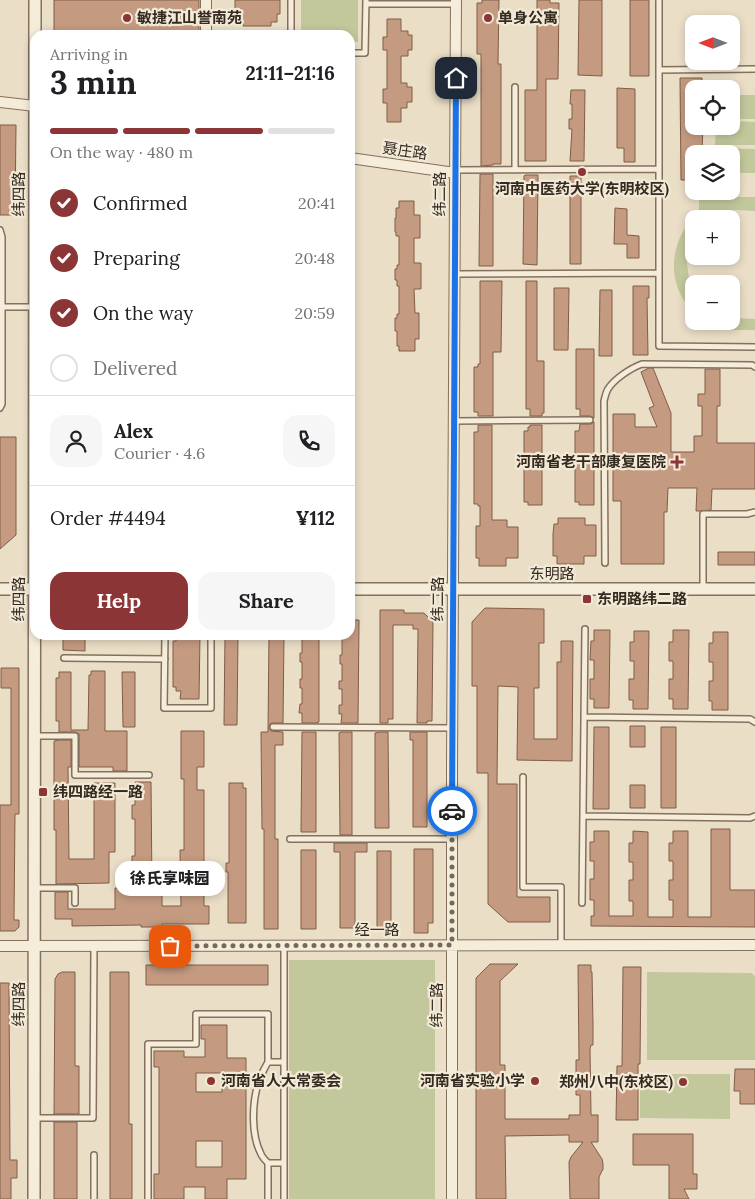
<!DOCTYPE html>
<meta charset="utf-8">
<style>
:root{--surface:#fff;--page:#f6f6f6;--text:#202124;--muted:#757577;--line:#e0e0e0;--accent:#8c3537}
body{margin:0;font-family:Lora,"Noto Sans SC",serif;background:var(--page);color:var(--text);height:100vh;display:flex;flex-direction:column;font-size:19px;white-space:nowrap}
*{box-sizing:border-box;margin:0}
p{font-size:16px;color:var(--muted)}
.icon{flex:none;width:28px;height:28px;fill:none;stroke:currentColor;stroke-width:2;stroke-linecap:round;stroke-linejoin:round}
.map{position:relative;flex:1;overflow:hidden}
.details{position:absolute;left:30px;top:30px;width:325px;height:610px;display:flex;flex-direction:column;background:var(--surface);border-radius:15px;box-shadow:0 2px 8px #0003}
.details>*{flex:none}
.needle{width:32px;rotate:270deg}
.fabs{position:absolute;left:685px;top:15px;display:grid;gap:10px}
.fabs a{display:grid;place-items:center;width:55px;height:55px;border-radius:10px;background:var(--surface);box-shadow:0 2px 8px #0003;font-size:25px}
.pin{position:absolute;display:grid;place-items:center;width:42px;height:42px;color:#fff;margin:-21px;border-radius:10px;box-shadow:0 2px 8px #0006}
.courier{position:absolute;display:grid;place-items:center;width:50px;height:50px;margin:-25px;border:4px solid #1a73e8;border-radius:50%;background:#fff;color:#222;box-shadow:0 1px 6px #0007}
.bubble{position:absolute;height:35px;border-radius:15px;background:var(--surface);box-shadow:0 2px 8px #0003;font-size:16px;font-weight:800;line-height:35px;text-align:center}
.headline em{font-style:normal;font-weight:800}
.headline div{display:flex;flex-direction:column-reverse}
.headline{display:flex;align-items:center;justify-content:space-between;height:85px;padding:0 20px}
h1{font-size:32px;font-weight:800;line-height:38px}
.bar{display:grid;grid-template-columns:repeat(4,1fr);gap:8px 5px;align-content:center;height:60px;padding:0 20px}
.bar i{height:6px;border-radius:4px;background:var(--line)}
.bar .on{background:var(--accent)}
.bar p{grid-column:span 4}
.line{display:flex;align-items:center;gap:12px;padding:0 20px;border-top:1px solid var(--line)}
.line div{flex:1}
.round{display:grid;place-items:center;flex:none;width:52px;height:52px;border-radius:15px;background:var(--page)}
ol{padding:0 20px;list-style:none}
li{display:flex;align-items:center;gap:15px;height:55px}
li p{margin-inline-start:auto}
li .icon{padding:5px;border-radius:50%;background:var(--accent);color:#fff;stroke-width:4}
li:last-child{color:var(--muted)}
li i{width:28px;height:28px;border:2px solid var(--line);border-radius:50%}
.button{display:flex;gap:10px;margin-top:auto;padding:10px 20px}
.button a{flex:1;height:58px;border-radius:15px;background:var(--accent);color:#fff;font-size:20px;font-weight:800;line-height:58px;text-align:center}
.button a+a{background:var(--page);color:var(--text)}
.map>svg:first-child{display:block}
</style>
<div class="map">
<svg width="755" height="1199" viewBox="0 0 755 1199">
<rect width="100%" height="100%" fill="#eadec7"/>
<path fill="#c3c79c" d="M301 0H358V42H350V35H301Z
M731 95H755V119H731Z
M731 121 755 122V145H715L716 126H731Z
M716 148 755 149V173H731V154H716Z
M723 197H755V211L736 210 726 212 713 219H694V240L689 251 687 264 689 278 694 290V313C665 285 668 238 699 213V198Z
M731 317 736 318 755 319V330H726L705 321H731Z
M289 960H435V1199H289Z
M647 972 751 973 755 976V1060H647Z
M640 1074H730V1119L640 1118Z"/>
<path fill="#c49b81" stroke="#805c47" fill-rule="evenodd" d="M54 0H199V35H54Z
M235 0H280V14H277V22H271V26H243V22H238V14H235Z
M482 0H499L498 64H501V164H493V165L481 166V54H477V3H482Z
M537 0H550V3H559L558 79H546V161H525V90H537Z
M579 0H602V76L578 75Z
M630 0H649V76H630Z
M387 19H401V31H408V35H412V50H408V56H401V83H407V87H412V102H407V108H401V122H387V103H383V89H387V50H383V37H387Z
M680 78H702V89H694V126H703L702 150 694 149V180H681Z
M617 88 635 89V162H624V148H617Z
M571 90H585L584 161H570L572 129H569V119H572V104H570Z
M0 125H16L15 215H0Z
M480 174H493V266H479Z
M525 175H538L537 265 523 264 524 176Z
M570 176H581V264H570Z
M399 201H414V215H420V238H414V263H421V289H414L415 313H419V339H415V351H399V346H397V331H395V318H397V314H399V286H397V280H395V269H397V265H399V236H396V232H395V218H396V208H399Z
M615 208 627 209V235L639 236V258H627V244H614Z
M480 281H502L501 352H493V416H478V412H474V367H478V364H480Z
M526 281H537V361H544V413H542V416H530V409H526Z
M633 286H649V298H647L648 355H633Z
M554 288H569L568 350H554Z
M600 290H612V356H599Z
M576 349H594V418L590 416H580V409H576Z
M649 368H653L671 413V452H694V436H702V406H698V394H705V369H720V406H717V443H755V489H712L711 510 700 511H696L697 488H668L667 512H664V564H621V501H613V414H635V427H657L649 408 654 406 641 372Z
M594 422V505H579V502H575V431H579L580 424H591Z
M478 425H492V520H507V527H518V558H506V566H479V558H476V526H480V506H478V504H474V432H478Z
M530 425H542V505H528V502H524V431H528V427H530Z
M0 437H16V535L0 549Z
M558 518H585V525H596V556H584V564H557V556H553V534L554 524H558Z
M718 552H755V565H718Z
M485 608 544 609V643H539V688H534V739H557V662H561V641H573L572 761 517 760 518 687 498 686 497 784H517V897H550V922H508L488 904V773H477V686H472V622Z
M380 610H404V613H424L433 622 432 721H427V723H417L418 629H413V625H393V719H388V723H380Z
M350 620H359L358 723H341L342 714H339V705H342V689H339V681H342V664H340V655H342V635H350Z
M594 630H610L609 708H594V699H590V679H594V660H590L591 641H594Z
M673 630H689L688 709H673V699H669V679H673V661H669V642H673Z
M634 631H649L648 709H633V700H629V679H634V661H630V642H634Z
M713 632H728V710H712V701H709V681H713V662H709V643H713Z
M63 635H85V651L63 650Z
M181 635H200L199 699H180L181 691H176V687H173V641H176V637H181Z
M225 635H238L237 725H224Z
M269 635H284L283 723H271L269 726 271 731 283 732V745H275V839H278V929H264V829H262L261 732H268Z
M302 635H319V722L316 723H302V713H299L300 704H302V688H300V679H302V662H300V653H302Z
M1 668H19V814H15L14 920H19V927L15 931H0V805H11V688H1Z
M91 671H105V731H127V771H113V767H79V734L75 732H59V721H56V678H59V672H71V730H88L89 675H91Z
M122 672H135V727H123Z
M630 726H645V747H630Z
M594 727H609V809H593Z
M661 727H676V808H661Z
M181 731H204V767H197V790H204V906H209V924H162V927H141V925L72 926V919H55V892H68V909H115V888H132V856H135V819H132V805H135V782H151L152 890H162V906H181L180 850H184V779H181Z
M302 732H316V832H301Z
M341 732H352V835H340L339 733Z
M380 732H388L389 828H375V733Z
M410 732H427V827H413V740H410Z
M59 740H71V767H68L69 859H94V783H115V852H109V883L56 884V830H54V741Z
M229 783H243V788H246V923H228V872H226V863H229Z
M630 785H645V808H630Z
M711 829H730V890H755V927L591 926V916H594V900H590V879H594V861H590V842H594V831H609V916H633V901H629V880H633V862H629V843H633V831L648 832V917H673V900H669V880H673V861H669V843H673V831H688V917H711Z
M334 843H367V852H355V928H340V852H334Z
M414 849H433V923H428V933H414Z
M301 850H316V929H301Z
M377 851H391V928H377Z
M490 964H518L500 981V1065H505V1119H569V1115H580V1095H576V1060H579L578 965H591V972H592L593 1024V1045H591L590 1049 591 1115H598V1142H591L602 1159 603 1164V1169L599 1177V1199H570L569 1162 571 1157 583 1142H569V1135L505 1136 506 1199H476V978Z
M146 965H268V985H146Z
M623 967H641L640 1064H638V1120H616L617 1066H622Z
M62 972H75V1066H79V1114H54L55 979 58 974Z
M110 972H129V1124H132V1199H110Z
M0 983H9L10 1160H17V1178H11V1199H0Z
M201 1025H227V1058H246V1179H227V1199H205V1187H184V1199H154V1174H159V1067H154V1051H184V1057H205V1039H201ZM196 1073H222V1092H196ZM196 1141H222V1167H196Z
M735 1069H755V1104H740V1091H734Z
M54 1122H77V1199H54Z
M633 1134H693V1174H697V1189H684L689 1199H669V1165H633Z"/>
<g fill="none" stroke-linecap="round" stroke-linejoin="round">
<defs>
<path id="service" d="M659 0V70
M366 4H456
M291 35V0
M350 53H365L366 0
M755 69 659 70V346L755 347
M515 87V170
M455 170 658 169
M0 230 2 237V404L0 408
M454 274 659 273
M2 307H34
M454 421 590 420
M605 563 604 401C605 397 606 392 608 389 614 379 631 368 642 364L752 365 755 367
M703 588V514H747L755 512
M165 635 164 708H211V635
M64 658 165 659
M584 717 750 719 755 722
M273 727 452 728
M35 736H75V775H149
M523 777V887H561V945
M583 816 750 818 755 816
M290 839H452
M35 888H75V903
M582 903 585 629
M284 946V1199
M268 1062C264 1069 260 1077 258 1084 252 1104 251 1135 261 1154 262 1157 265 1160 268 1163
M34 1118H93L94 946
M94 1199V1155
M148 1199V1044H196V1014H268V1062H284
M268 1199V1163H284"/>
<path id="minor" d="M206 35V0
M0 102 35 106
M350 158 455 173
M0 946 755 945
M452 1199V767L456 0"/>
<path id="tertiary" d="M0 589H35
M350 589H755
M34 1199 35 0"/>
</defs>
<use href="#service" stroke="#83715e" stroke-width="8"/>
<use href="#minor" stroke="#83715e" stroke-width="12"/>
<use href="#tertiary" stroke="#83715e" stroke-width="14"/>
<use href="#service" stroke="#f5ecd9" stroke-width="5"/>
<use href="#minor" stroke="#f5ecd9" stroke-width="10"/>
<use href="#tertiary" stroke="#f5ecd9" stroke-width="11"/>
</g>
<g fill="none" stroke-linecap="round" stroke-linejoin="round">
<path stroke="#74695a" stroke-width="5" stroke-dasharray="0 9" d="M170 946 452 945V811"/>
<path stroke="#1a73e8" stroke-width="6" d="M452 811 456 78"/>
</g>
<g fill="#8c3537" stroke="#f2e9d6" stroke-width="2">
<circle cx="127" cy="18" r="5"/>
<circle cx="488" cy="18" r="5"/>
<circle cx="582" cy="172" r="5"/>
<path d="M674.5 454.5h5v5h5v5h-5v5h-5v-5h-5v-5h5z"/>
<rect x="582" y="594" width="10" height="10" rx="2.5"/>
<rect x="38" y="787" width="10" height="10" rx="2.5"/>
<circle cx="211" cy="1081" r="5"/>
<circle cx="535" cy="1081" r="5"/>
<circle cx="683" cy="1082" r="5"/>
</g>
<g text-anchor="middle" stroke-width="4.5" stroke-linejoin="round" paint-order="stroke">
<g font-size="15" font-weight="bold" fill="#352a20" stroke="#f2e9d6" text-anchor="start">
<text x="137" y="23">敏捷江山誉南苑</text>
<text x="498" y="23">单身公寓</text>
<text x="582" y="194" text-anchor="middle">河南中医药大学(东明校区)</text>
<text x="666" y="467" text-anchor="end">河南省老干部康复医院</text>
<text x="597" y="604">东明路纬二路</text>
<text x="53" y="797">纬四路经一路</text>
<text x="221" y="1086">河南省人大常委会</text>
<text x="525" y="1086" text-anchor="end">河南省实验小学</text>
<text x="673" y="1087" text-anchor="end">郑州八中(东校区)</text>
</g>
<g font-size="15" fill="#352a20" stroke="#f2e9d6">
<text transform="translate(405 151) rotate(8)" y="5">聂庄路</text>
<text transform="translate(19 194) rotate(-90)" y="5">纬四路</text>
<text transform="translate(440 194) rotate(-90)" y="5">纬二路</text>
<text x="552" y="579">东明路</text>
<text transform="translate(19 599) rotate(-90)" y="5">纬四路</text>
<text transform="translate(438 599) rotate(-90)" y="5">纬二路</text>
<text x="377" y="935">经一路</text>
<text transform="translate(19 1004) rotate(-90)" y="5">纬四路</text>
<text transform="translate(437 1005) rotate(-90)" y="5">纬二路</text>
</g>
</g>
</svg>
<div class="fabs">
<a><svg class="needle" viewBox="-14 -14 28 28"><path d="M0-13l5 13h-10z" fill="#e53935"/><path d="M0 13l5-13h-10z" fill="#757577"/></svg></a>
<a><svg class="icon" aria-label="locate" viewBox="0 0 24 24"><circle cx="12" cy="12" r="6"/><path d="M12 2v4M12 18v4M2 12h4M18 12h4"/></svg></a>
<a><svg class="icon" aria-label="layers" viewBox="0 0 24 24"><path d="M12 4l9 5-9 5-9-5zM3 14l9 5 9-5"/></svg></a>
<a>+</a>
<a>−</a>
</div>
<div class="pin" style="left:170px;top:946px;background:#ea580c"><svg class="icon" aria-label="bag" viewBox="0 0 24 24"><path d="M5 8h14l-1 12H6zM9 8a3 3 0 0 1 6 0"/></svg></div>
<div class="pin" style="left:456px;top:78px;background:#1f2937"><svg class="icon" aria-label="home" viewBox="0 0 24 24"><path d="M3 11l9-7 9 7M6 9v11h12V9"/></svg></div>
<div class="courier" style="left:452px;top:811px"><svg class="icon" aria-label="car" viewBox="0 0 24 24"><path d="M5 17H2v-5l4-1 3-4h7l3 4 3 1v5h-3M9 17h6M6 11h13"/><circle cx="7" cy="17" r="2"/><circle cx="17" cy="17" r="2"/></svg></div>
<div class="bubble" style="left:115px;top:861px;width:110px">徐氏享味园</div>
<section class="details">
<div class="headline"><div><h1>3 min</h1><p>Arriving in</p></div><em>21:11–21:16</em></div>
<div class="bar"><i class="on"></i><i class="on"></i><i class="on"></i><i></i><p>On the way · 480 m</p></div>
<ol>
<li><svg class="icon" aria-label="check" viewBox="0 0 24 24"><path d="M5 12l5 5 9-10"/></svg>Confirmed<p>20:41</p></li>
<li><svg class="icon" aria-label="check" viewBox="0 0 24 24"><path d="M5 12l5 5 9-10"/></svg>Preparing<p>20:48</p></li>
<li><svg class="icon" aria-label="check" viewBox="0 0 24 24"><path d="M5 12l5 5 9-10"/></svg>On the way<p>20:59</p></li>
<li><i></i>Delivered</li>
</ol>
<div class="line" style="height:90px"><a class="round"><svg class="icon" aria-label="person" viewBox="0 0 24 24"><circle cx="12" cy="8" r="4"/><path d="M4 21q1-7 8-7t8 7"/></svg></a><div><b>Alex</b><p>Courier · 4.6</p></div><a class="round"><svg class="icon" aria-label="phone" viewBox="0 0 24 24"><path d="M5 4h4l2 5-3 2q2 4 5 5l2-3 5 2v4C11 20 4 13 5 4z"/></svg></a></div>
<div class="line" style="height:65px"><div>Order #4494</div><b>¥112</b></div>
<div class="button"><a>Help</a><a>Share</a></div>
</section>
</div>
